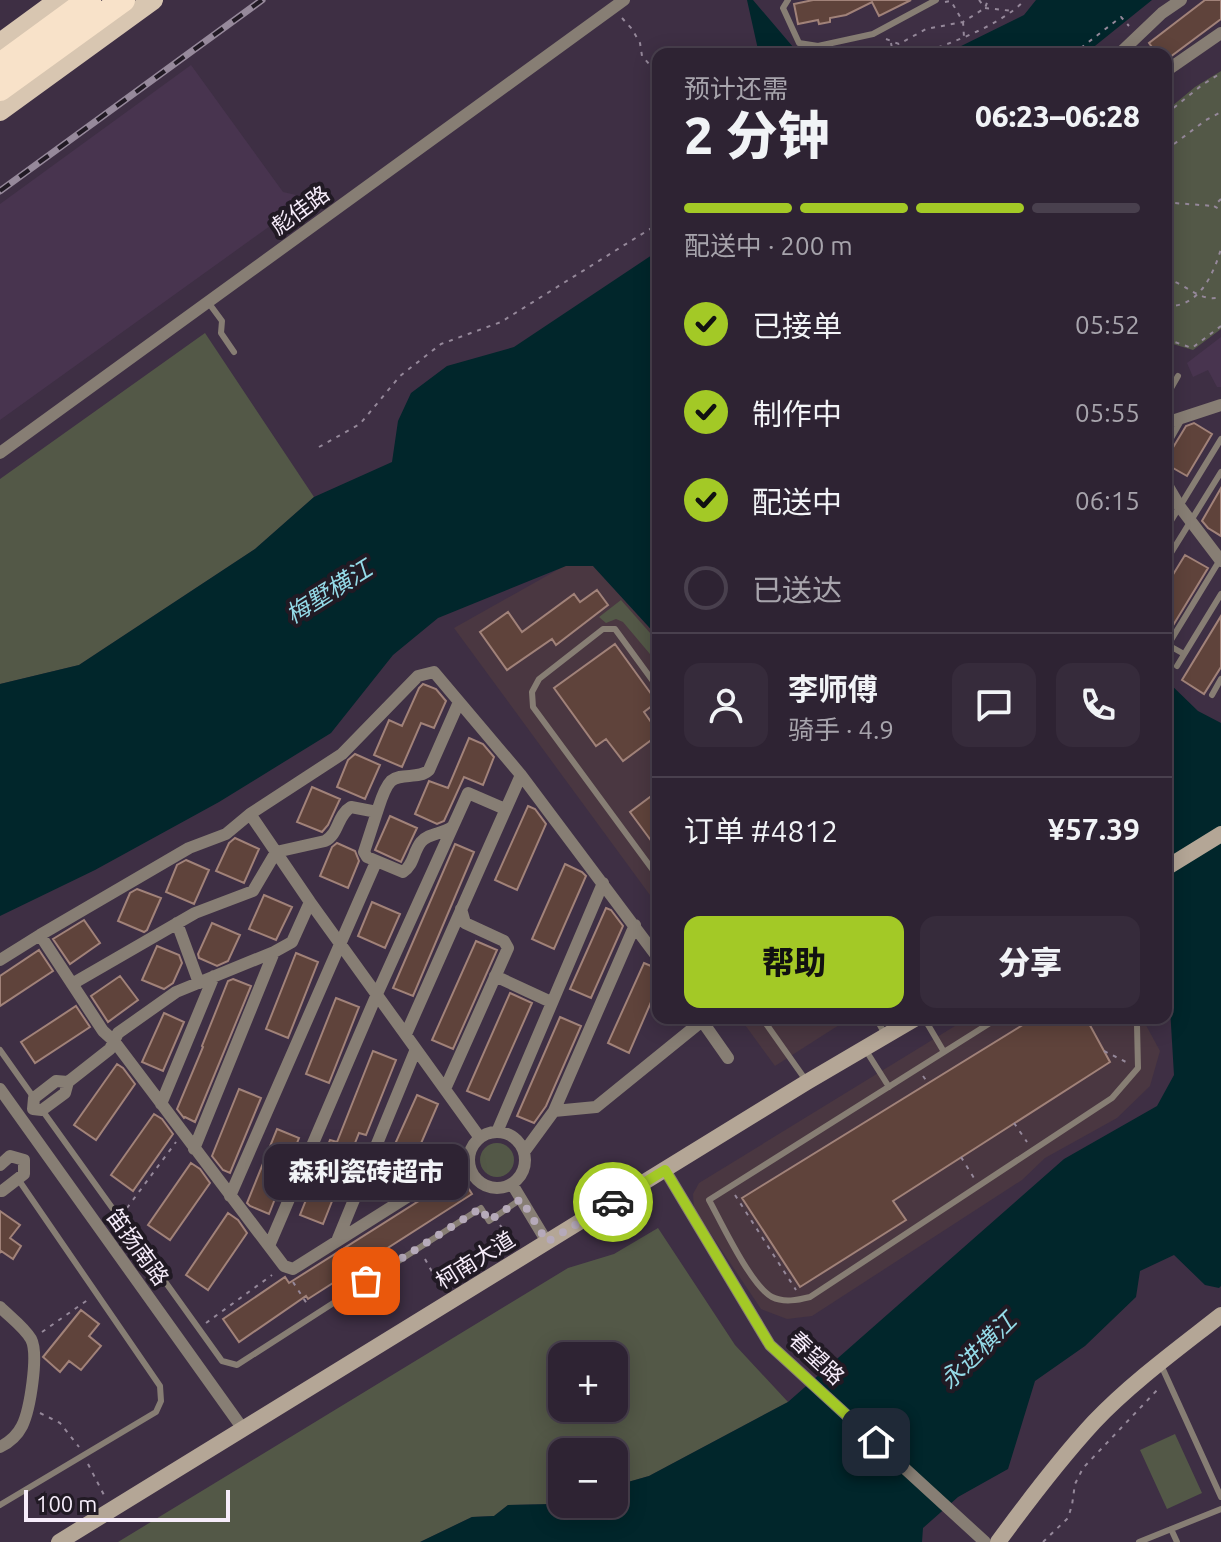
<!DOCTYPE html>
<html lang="zh">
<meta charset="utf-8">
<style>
:root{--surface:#2e2333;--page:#362b3b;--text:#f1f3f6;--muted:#a7a4ac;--line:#49404e;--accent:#a3c926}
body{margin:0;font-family:Ubuntu,"Noto Sans SC",sans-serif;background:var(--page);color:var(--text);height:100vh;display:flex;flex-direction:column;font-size:30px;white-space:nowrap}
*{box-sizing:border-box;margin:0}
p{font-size:26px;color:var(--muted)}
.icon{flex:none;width:44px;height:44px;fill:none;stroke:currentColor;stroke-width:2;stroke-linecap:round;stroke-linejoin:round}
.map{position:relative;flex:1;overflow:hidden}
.details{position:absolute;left:652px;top:48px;width:520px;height:976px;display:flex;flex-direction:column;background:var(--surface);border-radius:16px;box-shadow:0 4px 20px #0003,0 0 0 2px var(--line)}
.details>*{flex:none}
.tools{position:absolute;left:548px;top:1342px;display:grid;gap:16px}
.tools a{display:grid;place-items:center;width:80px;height:80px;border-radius:16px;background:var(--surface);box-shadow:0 4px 20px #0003,0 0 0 2px var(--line);font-size:40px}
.scale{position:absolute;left:24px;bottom:20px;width:206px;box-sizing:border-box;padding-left:8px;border:4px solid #f6ecfa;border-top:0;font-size:22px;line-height:28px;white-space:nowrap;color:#f6ecfa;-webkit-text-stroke:6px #211a24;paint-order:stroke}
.pin{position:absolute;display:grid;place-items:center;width:68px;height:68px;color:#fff;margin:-34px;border-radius:16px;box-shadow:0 4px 12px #0006}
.courier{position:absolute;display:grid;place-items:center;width:80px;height:80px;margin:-40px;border:6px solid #a3c926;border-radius:50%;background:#fff;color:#222;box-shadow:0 2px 10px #0007}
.bubble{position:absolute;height:56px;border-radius:16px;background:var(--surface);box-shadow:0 4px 20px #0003,0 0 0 2px var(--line);font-size:26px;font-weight:800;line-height:56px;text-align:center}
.overview em{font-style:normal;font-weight:800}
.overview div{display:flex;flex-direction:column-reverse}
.overview{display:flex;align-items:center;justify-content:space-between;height:136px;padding:0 32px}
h1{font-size:52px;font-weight:800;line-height:60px}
.bar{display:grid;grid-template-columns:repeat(4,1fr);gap:12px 8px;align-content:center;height:96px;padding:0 32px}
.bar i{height:10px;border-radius:6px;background:var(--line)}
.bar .selected{background:var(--accent)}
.bar p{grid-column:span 4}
.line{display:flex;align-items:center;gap:20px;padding:0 32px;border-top:2px solid var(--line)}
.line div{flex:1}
.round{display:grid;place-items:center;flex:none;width:84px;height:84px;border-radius:16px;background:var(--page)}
ol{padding:0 32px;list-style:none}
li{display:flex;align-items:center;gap:24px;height:88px}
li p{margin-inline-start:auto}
li .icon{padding:8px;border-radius:50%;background:var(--accent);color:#111;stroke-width:4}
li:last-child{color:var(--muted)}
li i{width:44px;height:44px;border:4px solid var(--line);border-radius:50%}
.action{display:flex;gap:16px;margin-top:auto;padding:16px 32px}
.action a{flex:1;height:92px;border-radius:16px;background:var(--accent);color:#111;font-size:32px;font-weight:800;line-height:92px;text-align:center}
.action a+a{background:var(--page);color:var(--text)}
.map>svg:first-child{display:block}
</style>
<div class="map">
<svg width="1221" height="1542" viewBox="0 0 1221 1542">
<rect width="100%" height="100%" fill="#3e2f44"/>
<path fill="#4a3741" d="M566 565 593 566 658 637V906L454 628Z
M740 1018H850L775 1066Z
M968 1018H1142L1160 1051 1150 1086 1117 1118 1045 1158 1022 1180 812 1316 787 1319 761 1309 694 1209 693 1194 699 1183Z"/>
<path fill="#48344f" d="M191 65 283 192 296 195 302 203 0 420V204Z
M1221 337V387H1217L1208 370 1193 377 1187 363Z"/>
<path fill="#535847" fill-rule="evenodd" d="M1221 71V329L1193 350 1166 342V111L1195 87Z
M205 333 314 497 255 549 79 665 0 684V479Z
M621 600 658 642V660H655L623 622 616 619 606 623 599 617Z
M480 1160a17 17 0 1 1 34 0a17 17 0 1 1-34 0Z
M658 1228 735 1345 788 1402 649 1476 614 1486V1452H562V1502L553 1504 508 1505 494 1516 472 1517 420 1542H118L568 1268 614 1254ZM562 1356H614V1408H562Z
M1175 1434 1202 1493 1167 1509 1140 1450Z"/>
<path fill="#01262b" d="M747 0H753L799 54H759Z
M1036 0H1152L1085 54H938L953 50 1024 15Z
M658 251V637L593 566H566L438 618 393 655 331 733 219 802 95 870 0 916V684L79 665 255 549 314 497 392 462 398 421 411 393 447 366 514 347Z
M1166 680 1198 711 1221 723V1286L1219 1288 1205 1285 1174 1255 1140 1271 1136 1297 1085 1346 1035 1381 1008 1469 958 1497 923 1528 922 1542H420L472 1517 494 1516 508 1505 553 1504 562 1502V1504H614V1486L649 1476 788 1402 1064 1159 1157 1106 1174 1075 1166 941V904L1173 899 1166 886Z"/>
<path fill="#5f433b" stroke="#a18279" stroke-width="2" d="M813 0H911L879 16 872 2 846 15 830 18V22L819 24 818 20 798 24 794 4Z
M1205 0H1221V19L1166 60V54H1157L1149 43Z
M1194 423 1212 434 1187 476 1166 464V459L1186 426Z
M1221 488V536L1208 528 1202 521Z
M1185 555 1208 568 1166 637V586Z
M597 590 608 605 556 645 552 639 507 670 480 632 508 612 522 632 574 594 580 602Z
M1221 616V667L1204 694 1182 680Z
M615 644 657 702 644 712 658 732V735L623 761 606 739 596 746 554 688Z
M423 684 436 689 446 701 434 728 421 723 402 767 374 755 389 720 402 726 419 688Z
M469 738 483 744 494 757 483 785 464 777 444 821 437 824 415 814 429 781 448 788Z
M355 754 380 765 365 799 337 787 348 760Z
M312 787 340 799 328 825 322 832 297 822Z
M658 791V850L630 812Z
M528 806 535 809 546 824 517 890 495 880Z
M390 816 417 828 401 862 375 850Z
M235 838 259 849 244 883 216 871 229 843Z
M337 843 355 851 359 861 348 888 320 876 332 847Z
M455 844 474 852 413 996 393 988Z
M186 860 209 870 194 904 166 892 177 865Z
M565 864 582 872 586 876 554 949 532 939Z
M137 889 161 898 147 930 144 932 118 921 130 893Z
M264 895 292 907 276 940 249 929Z
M372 902 400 914 385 948 358 936Z
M606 908 611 910 623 926 591 998 570 989Z
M84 920 100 943 70 964 53 939Z
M212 923 240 935 228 961 217 966 199 958 198 954Z
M476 941 497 950 453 1049 432 1040Z
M157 946 179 955 182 963 173 983 164 989 142 980Z
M39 950 53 971 0 1006V976Z
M296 953 318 962 288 1038 266 1029Z
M644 963 658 969V986L629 1053 608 1043Z
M120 976 138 1000 108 1022 91 996Z
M233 979 251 986 195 1122 185 1117 184 1118 177 1109 203 1047 202 1046 228 981Z
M510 993 532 1003 489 1100 467 1091Z
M336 998 359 1007 329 1083 306 1074Z
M76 1006 90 1027 35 1063 21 1042Z
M164 1013 184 1022 163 1071 142 1062Z
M560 1017 581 1026 546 1106 534 1123 517 1116Z
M1034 1018H1086L1110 1062 893 1201 906 1220 800 1287 742 1198Z
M373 1051 396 1060 366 1135 359 1133 323 1224 300 1215 330 1140 337 1142Z
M117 1064 123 1068 135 1084 96 1140 74 1125Z
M239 1089 261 1098 230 1173 223 1170 212 1156Z
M417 1095 438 1104 413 1162 391 1153Z
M154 1114 162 1119 173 1134 133 1191 111 1175Z
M277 1129 299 1138 269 1214 250 1206 247 1203Z
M191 1163 200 1169 210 1183 170 1240 148 1225Z
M460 1175 472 1194 308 1299 306 1296 239 1342 223 1319 285 1277 289 1283Z
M0 1211 20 1225 10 1238 21 1246 13 1259 1 1251 0 1253Z
M228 1213 238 1220 247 1233 208 1290 186 1275Z
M81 1310 99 1324 89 1336 101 1346 81 1370 69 1361 60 1372 43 1357Z"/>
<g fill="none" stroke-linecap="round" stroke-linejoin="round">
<path stroke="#95889a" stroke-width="2" stroke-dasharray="4 6" stroke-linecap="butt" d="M979 0 985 8 1013 11
M945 2 951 1 963 22 964 37
M622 18 632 29 640 43 642 56 658 74
M886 39 899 44 926 29 963 22 985 8 988 0
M891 43 893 54
M919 54C952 43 1001 25 1025 0
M1073 54 1121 17 1129 26
M1166 114 1202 85 1221 73
M1166 150 1206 120 1221 112
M1166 186 1174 203 1214 206
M1221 199 1214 206 1221 210
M1166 279C1188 284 1199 303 1221 297
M1166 306C1199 308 1213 275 1221 249
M1166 339 1192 348 1221 326
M319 447 360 424 400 376 441 344 501 322 658 224
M1104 1051 1128 1063
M923 1076 928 1083
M1014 1123 1027 1142
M961 1157 974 1178
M735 1195 796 1290
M127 1208 176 1142
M500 1225 514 1246
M425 1259 441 1288
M293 1282 309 1307
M206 1323 272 1275
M42 1332 89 1299
M40 1413 60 1423 79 1447
M88 1464 105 1497
M1043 1542 1068 1518 1072 1505 1075 1484 1083 1468 1160 1387"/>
<path stroke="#877e74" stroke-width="6" d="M788 0 783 8 799 43 818 46 873 34 936 0
M208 302 222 321 221 333 234 352
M1166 397 1178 376
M1166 447 1182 419
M1166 529 1221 439
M1166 561 1221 472
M1184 654 1168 645 1221 558
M1177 666 1221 594
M658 688 615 629H603L539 679 532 692 533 707 658 877
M1212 695 1221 679
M762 1018 805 1079
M876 1018 886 1036
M924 1018 944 1052
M998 1018 709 1200C721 1222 751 1286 772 1297 784 1303 798 1300 810 1297L1112 1098 1138 1068 1137 1025 1133 1018
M865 1049 889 1087
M0 1050 34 1098
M42 1110 222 1361 237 1365 481 1208 489 1221 521 1199
M1161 1365 1221 1497
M0 1505 156 1412 161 1401 160 1386 18 1179
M1171 1529 1177 1542
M1139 1542 1221 1509"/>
<path stroke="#877e74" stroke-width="12" d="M1119 54 1162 13 1181 0
M1166 71 1221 33
M1166 423 1221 405
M0 453 624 0
M1166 483 1180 507 1221 561
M377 812 364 852 367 857 403 872C414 865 413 852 421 842 428 833 443 834 452 827
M250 814 310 902 480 1138
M177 923 199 983
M40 935 103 1031 114 1041 284 1266 293 1269 469 1158
M0 960 40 935 189 848 226 834 250 814 342 754 418 676 434 672 521 775 658 958
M495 976 551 1002
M72 984 195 913 253 891 276 852 325 841C339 834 337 815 351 807L377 812C380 803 384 788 391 781 402 772 418 780 429 770L459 702
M700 1018 728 1058
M406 1034 521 775
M56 1081 68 1082 65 1093 42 1110 33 1109 34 1098Z
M68 1082 110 1049 118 1033 176 992 274 952 292 942 310 902
M0 1089 243 1429
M445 1089 508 948 504 941 465 923 461 909
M161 1104 214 976
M554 1111 596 1107 702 1021
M497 1132 603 883
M469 1160a28 28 0 1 1 56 0a28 28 0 1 1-56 0Z
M194 1149 274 952
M524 1152 554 1111 635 925
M0 1165 10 1156 24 1160V1174L2 1191H0
M665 1170 770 1345 985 1542
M512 1184 547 1242
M230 1196 376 862
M337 1241 416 1049
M269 1246 377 994 468 793 505 809
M0 1307C10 1317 24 1327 31 1339 39 1354 30 1410 22 1426 17 1436 10 1442 0 1447"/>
<path stroke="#b4a696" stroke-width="16" d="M1166 868 1221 834
M59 1542 807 1082 916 1018
M998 1542C1028 1501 1059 1460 1094 1422 1131 1383 1179 1348 1221 1315"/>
<path stroke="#d8c6b1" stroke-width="20" d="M0 43 59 0
M0 111 153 0"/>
<path stroke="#f8e2c9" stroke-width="24" d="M0 65 89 0
M0 89 123 0"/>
<defs>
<path id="rail" d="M0 191 262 0"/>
</defs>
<use href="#rail" stroke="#96899b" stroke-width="7"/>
<use href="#rail" stroke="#211a24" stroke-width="4" stroke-dasharray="12" stroke-linecap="butt"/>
</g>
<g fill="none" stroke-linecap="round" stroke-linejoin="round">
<path stroke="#b6aaba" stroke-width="8" stroke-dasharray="0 14.4" d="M366 1281 481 1208 489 1221 521 1199 547 1242 613 1202"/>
<path stroke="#a3c926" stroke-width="10" d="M613 1202 665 1170 770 1345 876 1442"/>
</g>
<g text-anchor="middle" stroke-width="8" stroke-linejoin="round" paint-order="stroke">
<g font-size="22" fill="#f6ecfa" stroke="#211a24">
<text transform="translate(300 210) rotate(-36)" y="8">彪佳路</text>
<text transform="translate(138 1247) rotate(54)" y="8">笛扬南路</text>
<text transform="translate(475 1260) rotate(-32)" y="8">柯南大道</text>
<text transform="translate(817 1358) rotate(43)" y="8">春望路</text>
</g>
<g font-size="24" font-style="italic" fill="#94dae7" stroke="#211a24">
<text transform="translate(329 592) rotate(-32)" y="8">梅墅横江</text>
<text transform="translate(978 1351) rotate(-45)" y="8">永进横江</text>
</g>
</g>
</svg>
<div class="tools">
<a>+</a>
<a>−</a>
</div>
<div class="scale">100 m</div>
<div class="pin" style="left:366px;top:1281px;background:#ea580c"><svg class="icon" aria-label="bag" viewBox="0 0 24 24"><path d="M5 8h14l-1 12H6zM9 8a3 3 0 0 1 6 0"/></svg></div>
<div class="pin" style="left:876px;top:1442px;background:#1f2937"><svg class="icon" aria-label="home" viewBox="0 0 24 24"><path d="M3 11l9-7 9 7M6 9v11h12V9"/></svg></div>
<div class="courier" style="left:613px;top:1202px"><svg class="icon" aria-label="car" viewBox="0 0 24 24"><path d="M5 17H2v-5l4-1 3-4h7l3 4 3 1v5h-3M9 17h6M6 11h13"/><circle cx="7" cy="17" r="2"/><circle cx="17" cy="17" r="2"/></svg></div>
<div class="bubble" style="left:264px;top:1144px;width:204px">森利瓷砖超市</div>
<section class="details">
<div class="overview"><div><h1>2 分钟</h1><p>预计还需</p></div><em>06:23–06:28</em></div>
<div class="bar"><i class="selected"></i><i class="selected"></i><i class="selected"></i><i></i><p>配送中 · 200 m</p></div>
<ol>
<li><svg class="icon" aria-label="check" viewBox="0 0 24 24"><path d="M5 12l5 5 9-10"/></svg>已接单<p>05:52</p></li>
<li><svg class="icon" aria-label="check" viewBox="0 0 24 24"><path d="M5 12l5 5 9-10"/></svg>制作中<p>05:55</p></li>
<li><svg class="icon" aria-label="check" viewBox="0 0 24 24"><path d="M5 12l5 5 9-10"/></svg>配送中<p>06:15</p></li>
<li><i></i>已送达</li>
</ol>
<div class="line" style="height:144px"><a class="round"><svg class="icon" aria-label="person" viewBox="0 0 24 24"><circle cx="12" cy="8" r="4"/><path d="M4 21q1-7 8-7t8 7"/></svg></a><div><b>李师傅</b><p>骑手 · 4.9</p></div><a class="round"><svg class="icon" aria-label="chat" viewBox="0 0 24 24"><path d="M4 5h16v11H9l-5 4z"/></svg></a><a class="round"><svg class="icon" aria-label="phone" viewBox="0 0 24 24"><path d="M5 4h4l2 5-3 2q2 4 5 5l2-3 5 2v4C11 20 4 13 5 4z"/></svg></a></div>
<div class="line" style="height:104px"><div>订单 #4812</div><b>¥57.39</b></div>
<div class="action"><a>帮助</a><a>分享</a></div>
</section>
</div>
